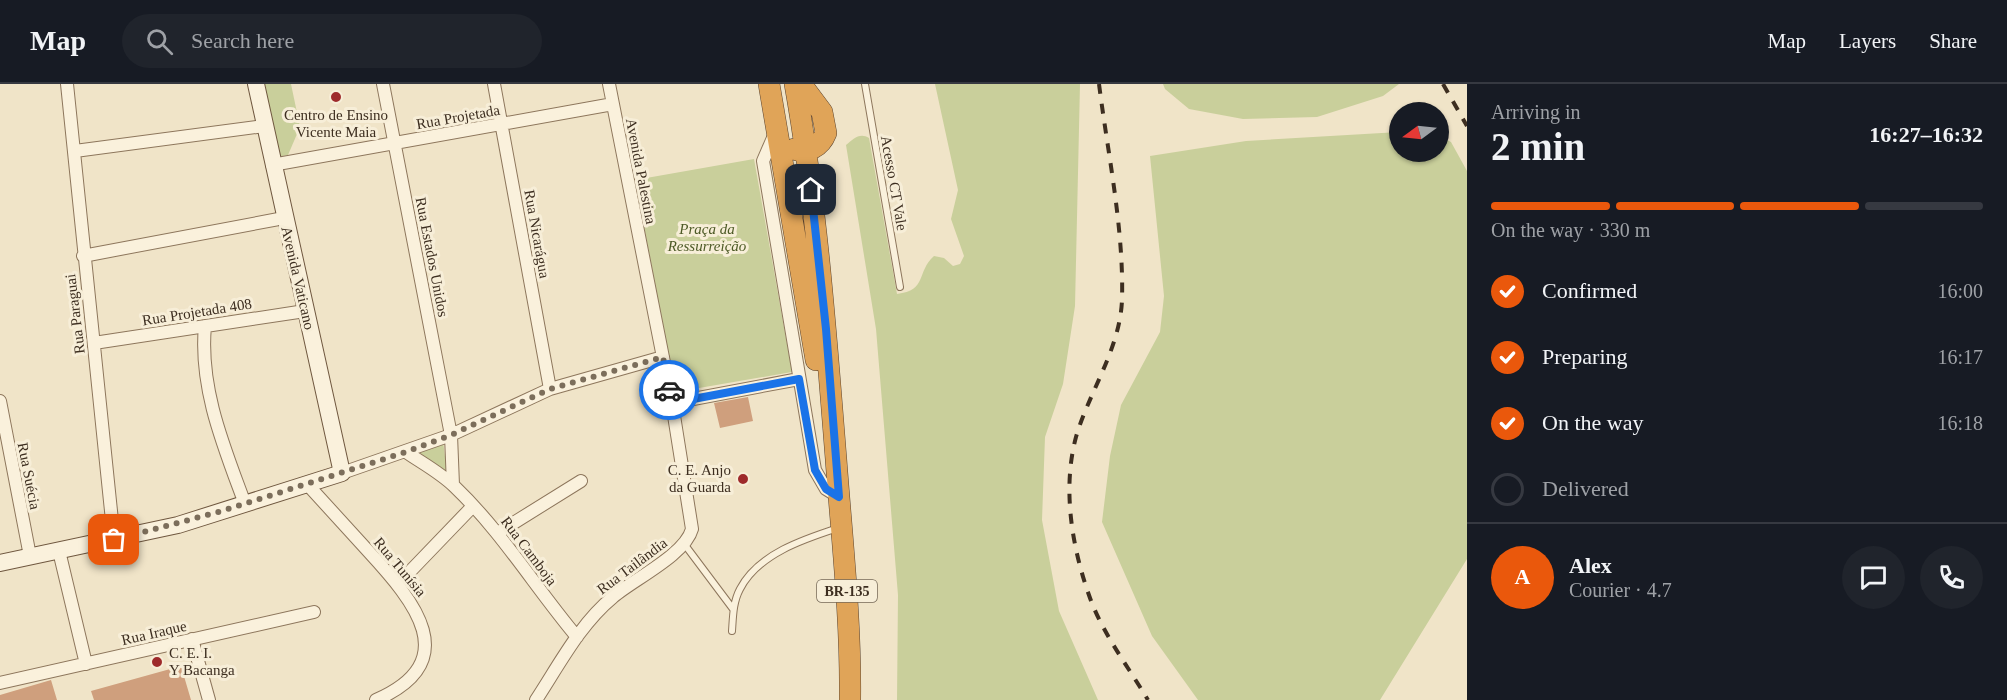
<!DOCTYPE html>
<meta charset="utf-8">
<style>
:root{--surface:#171b24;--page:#20242c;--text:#f1f3f6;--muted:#9ea1a6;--line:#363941;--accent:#ea580c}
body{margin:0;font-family:Georgia,serif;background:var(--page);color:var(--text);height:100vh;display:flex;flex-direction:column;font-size:22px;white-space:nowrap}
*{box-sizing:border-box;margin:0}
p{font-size:20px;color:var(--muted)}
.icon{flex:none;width:33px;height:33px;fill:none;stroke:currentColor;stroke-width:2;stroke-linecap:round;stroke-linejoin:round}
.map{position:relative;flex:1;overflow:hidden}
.panel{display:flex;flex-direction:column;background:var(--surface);width:540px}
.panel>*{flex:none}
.needle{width:39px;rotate:255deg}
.controls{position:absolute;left:1389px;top:18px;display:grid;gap:12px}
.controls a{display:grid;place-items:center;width:60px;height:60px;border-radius:50%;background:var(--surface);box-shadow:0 2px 4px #0004;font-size:30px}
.pin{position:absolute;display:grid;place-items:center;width:51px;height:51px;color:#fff;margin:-26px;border-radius:12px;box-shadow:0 3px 9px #0006}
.courier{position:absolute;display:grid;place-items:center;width:60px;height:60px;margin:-30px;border:4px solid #1a73e8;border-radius:50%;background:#fff;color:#222;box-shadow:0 2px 8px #0007}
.summary em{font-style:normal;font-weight:800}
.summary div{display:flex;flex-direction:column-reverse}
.summary{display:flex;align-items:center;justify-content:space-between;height:102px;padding:0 24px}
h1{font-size:39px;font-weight:800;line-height:45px}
.bar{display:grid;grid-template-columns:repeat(4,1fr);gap:9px 6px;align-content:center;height:72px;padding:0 24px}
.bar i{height:8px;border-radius:4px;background:var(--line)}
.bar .current{background:var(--accent)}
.bar p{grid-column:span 4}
.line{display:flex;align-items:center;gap:15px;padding:0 24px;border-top:2px solid var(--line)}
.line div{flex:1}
.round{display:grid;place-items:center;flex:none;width:63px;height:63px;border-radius:32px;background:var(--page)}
ol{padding:0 24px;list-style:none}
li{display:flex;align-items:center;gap:18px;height:66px}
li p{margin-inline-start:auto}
li .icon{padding:6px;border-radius:50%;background:var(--accent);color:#fff;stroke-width:4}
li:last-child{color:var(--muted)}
li i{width:33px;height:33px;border:3px solid var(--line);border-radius:50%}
header{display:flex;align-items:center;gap:36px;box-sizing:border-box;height:84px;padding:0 30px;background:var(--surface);border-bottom:2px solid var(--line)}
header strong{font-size:28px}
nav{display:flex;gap:33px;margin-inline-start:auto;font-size:21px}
.search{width:420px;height:54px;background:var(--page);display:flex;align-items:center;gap:15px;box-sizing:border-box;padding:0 21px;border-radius:33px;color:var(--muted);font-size:22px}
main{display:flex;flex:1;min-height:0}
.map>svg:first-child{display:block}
</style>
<header>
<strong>Map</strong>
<div class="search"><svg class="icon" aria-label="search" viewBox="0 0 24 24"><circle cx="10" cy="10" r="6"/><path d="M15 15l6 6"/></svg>Search here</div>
<nav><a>Map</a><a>Layers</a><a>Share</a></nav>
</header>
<main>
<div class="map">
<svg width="1467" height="616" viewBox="0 0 1467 616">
<rect width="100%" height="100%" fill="#f0e4c8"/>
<path fill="#c9cf9b" d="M261 0H291L300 43 288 71 277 73Z
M935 0H1080L1075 222 1063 300 1045 353 1042 436 1059 527 1098 616H897L898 511 876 245 846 61C853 55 860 48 869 54L897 210C928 206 916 188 934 172L944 174 953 182 960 180 964 172 951 135 958 106Z
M1163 0H1399L1383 12 1317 33 1243 35 1189 25 1165 5Z
M1399 48 1400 68H1438L1439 52 1451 58 1467 87V475L1380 616H1198L1152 552 1102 438 1110 372 1121 321 1160 248 1164 212 1150 72 1246 57Z
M754 75 792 288 676 308 635 96Z
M443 357 447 388 415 367Z"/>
<path fill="#cf9f7d" d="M748 313 753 337 720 344 714 319Z
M181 582 191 616H94L91 607Z
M51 596 57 616H0V611Z"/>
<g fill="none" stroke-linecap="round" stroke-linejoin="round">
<defs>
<path id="lane" d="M865 0 900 203
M685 461 733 525
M732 547C733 533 733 518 740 505 758 470 804 455 838 444"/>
<path id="street" d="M67 0 114 456
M383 0 451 351 453 401
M494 0 550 305
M776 47 763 77 815 386 826 405 839 413
M75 67 264 42
M272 81 613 20
M83 172 284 134
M205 242C199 304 224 363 245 420
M94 259 305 227
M0 317 30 472
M672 319 799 295
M406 368C422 379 441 389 455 403 502 448 535 503 577 553
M342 389 451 351 550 305 663 273
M307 400C328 423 349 446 369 468 414 517 465 577 376 616
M499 448 581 397
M59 467 86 580
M398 500 473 422
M192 555 209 616
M0 599 314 528
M536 616C559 581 580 540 613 513 634 495 685 471 692 445L672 319 609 0"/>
<path id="secondary" d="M0 479 178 441 342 389 256 0"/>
<path id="highway" d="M769 0 816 276
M795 0C817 124 826 250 836 375 842 456 851 535 850 616
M794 65C807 71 821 62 826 49L822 28 801 0"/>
</defs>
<use href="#lane" stroke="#8d765c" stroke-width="8"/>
<use href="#street" stroke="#8d765c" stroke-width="14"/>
<use href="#secondary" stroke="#6f573f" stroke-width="18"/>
<use href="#highway" stroke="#5b4430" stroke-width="22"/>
<use href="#lane" stroke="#faf1dc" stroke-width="6"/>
<use href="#street" stroke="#faf1dc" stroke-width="12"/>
<use href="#secondary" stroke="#faf1dc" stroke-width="16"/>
<use href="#highway" stroke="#e0a458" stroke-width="21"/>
<path stroke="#3d2e20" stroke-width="4" stroke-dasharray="10 10" stroke-linecap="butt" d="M1099 0C1108 71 1124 145 1122 216 1120 265 1089 308 1076 353 1062 405 1072 464 1090 514 1103 550 1129 584 1148 616
M1443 0 1467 42"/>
</g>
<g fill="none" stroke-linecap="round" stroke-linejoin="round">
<path stroke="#7c6e5b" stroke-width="6" stroke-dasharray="0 10.8" d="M114 456 222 427 406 368 451 351 550 305 663 273 669 306"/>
<path stroke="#1a73e8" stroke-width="8" d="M669 306 672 319 799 295 815 386 826 405 839 413 826 245 811 106"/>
</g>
<g fill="#9e2a2b" stroke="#f7eed8" stroke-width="2">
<circle cx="336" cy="13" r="6"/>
<circle cx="743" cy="395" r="6"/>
<circle cx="157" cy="578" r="6"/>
</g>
<g text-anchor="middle" stroke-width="6" stroke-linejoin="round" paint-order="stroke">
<rect fill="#f7eed8" stroke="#756857" stroke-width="1.5" x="817" y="496" width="60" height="22" rx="4.5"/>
<g font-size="14" font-weight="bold" fill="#3d2e20">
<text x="847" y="512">BR-135</text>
</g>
<g font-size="15" fill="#3d2e20" stroke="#f7eed8">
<text x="336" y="36">Centro de Ensino<tspan x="336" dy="17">Vicente Maia</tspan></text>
<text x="731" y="391" text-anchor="end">C. E. Anjo<tspan x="731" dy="17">da Guarda</tspan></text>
<text x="169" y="574" text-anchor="start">C. E. I.<tspan x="169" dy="17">Y Bacanga</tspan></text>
</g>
<g font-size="15" fill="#3d2e20" stroke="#f7eed8">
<text transform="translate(458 33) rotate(-10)" y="5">Rua Projetada</text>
<text transform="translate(641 87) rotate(79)" y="5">Avenida Palestina</text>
<text transform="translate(894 99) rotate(80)" y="5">Acesso CT Vale</text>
<text transform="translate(537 150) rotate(80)" y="5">Rua Nicarágua</text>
<text transform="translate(432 173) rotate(79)" y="5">Rua Estados Unidos</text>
<text transform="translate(298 194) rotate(77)" y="5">Avenida Vaticano</text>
<text transform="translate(197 228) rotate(-9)" y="5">Rua Projetada 408</text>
<text transform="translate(75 230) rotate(-97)" y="5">Rua Paraguai</text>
<text transform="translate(29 392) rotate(79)" y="5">Rua Suécia</text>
<text transform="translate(529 467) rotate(53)" y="5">Rua Camboja</text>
<text transform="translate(632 482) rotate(-37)" y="5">Rua Tailândia</text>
<text transform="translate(400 483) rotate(50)" y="5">Rua Tunísia</text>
<text transform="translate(154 549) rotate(-13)" y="5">Rua Iraque</text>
</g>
<g font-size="15" font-style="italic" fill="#4d5a26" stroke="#f7eed8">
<text x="707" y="150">Praça da<tspan x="707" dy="17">Ressurreição</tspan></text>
</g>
</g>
</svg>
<div class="controls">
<a><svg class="needle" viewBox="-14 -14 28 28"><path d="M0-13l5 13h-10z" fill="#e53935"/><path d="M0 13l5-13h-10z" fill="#9ea1a6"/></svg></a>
</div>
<div class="pin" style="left:114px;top:456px;background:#ea580c"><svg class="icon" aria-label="bag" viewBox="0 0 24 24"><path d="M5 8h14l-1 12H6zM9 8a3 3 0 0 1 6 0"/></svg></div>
<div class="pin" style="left:811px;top:106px;background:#1f2937"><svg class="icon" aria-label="home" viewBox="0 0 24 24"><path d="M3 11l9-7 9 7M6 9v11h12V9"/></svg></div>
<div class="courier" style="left:669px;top:306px"><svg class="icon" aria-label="car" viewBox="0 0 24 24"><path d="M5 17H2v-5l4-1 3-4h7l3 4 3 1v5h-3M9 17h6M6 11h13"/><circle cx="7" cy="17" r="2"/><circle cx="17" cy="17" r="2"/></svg></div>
</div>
<section class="panel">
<div class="summary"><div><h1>2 min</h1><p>Arriving in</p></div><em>16:27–16:32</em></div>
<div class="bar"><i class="current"></i><i class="current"></i><i class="current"></i><i></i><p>On the way · 330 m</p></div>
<ol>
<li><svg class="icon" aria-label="check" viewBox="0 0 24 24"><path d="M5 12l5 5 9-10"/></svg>Confirmed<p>16:00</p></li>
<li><svg class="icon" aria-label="check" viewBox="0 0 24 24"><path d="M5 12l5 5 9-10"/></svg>Preparing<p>16:17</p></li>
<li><svg class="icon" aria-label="check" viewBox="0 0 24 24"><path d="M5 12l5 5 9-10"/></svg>On the way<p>16:18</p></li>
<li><i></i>Delivered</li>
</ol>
<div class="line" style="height:108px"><b class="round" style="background:var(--accent);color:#fff">A</b><div><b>Alex</b><p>Courier · 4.7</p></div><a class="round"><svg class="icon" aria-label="chat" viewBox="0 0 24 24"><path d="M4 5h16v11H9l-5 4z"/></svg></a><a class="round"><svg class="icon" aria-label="phone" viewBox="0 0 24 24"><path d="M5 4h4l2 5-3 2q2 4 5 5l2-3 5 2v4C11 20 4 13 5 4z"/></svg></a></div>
</section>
</main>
